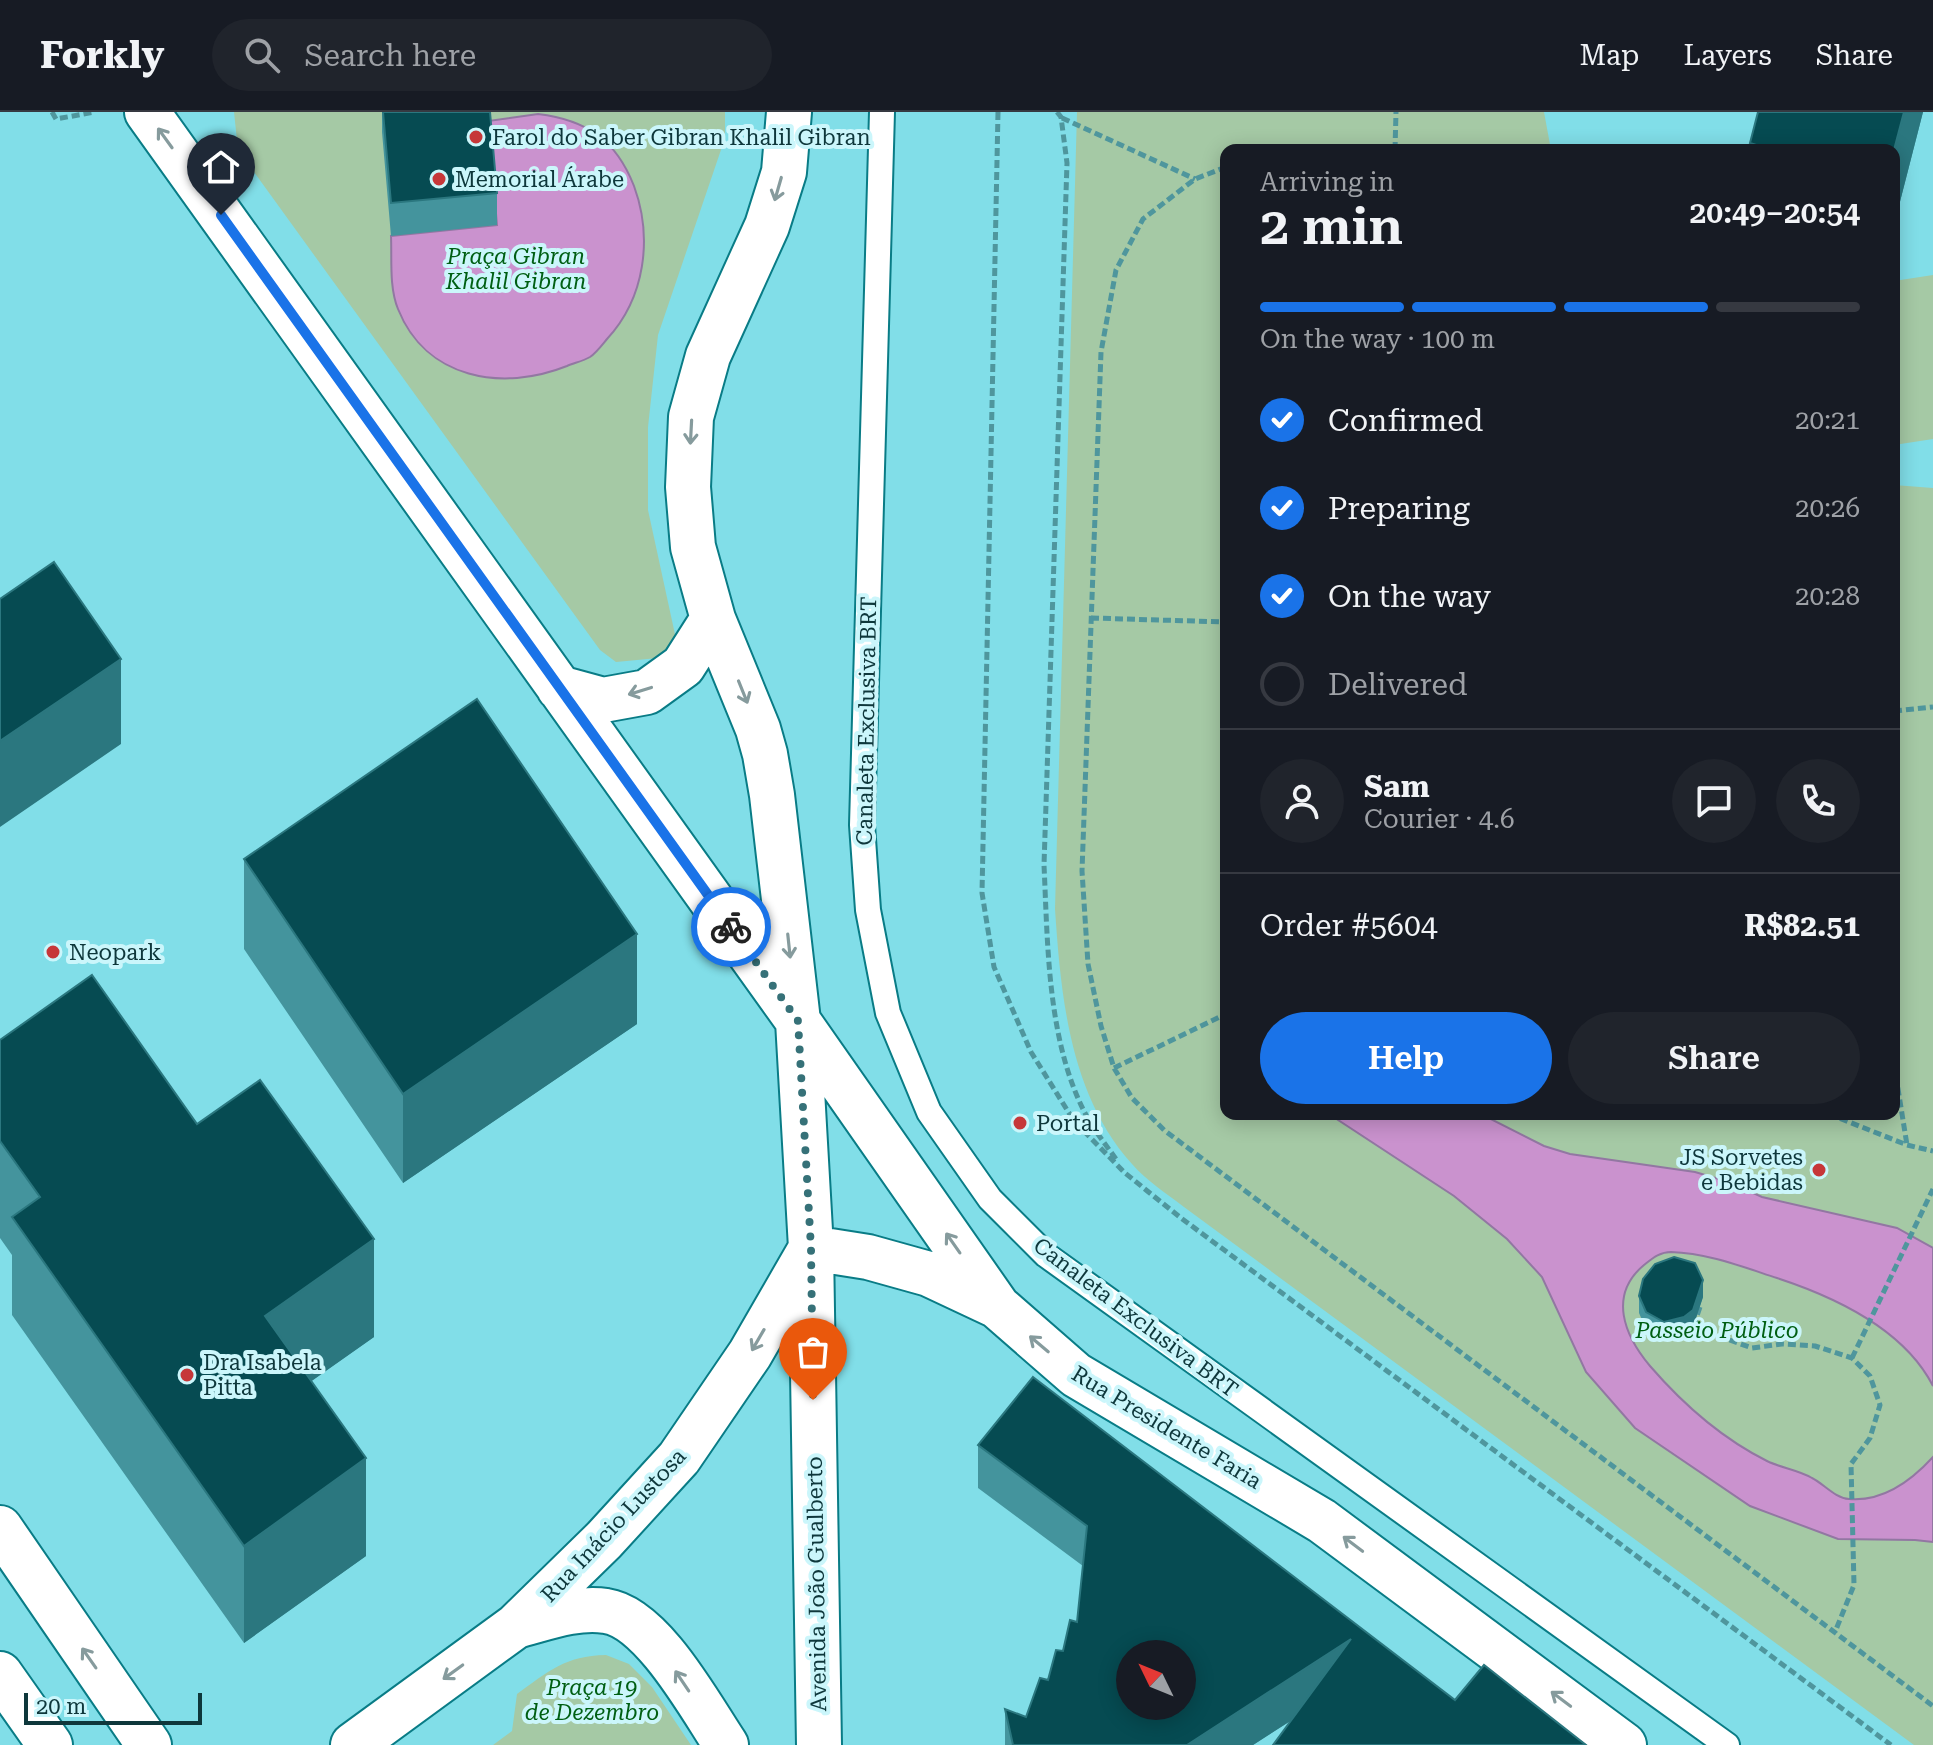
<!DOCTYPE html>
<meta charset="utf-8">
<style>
:root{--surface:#171b24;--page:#20242c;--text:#f1f3f6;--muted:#9ea1a6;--line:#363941;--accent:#1a73e8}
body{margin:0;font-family:"Roboto Serif",serif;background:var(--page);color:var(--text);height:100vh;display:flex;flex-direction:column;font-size:30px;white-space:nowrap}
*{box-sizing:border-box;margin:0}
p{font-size:26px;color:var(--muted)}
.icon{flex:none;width:44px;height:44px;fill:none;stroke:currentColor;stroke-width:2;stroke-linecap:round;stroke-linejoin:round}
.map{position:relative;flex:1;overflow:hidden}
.drawer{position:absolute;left:1220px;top:32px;width:680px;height:976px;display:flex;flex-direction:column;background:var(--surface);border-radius:16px;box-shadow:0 4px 20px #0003}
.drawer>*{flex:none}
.needle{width:52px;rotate:313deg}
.tools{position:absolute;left:1116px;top:1528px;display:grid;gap:16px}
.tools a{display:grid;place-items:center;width:80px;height:80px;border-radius:50%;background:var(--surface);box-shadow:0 4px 20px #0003;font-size:40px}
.scale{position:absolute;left:24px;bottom:20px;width:178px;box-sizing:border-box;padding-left:8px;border:4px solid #0e373b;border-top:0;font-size:22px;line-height:28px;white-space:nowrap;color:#0e373b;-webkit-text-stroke:6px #cbf6fb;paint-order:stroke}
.pin{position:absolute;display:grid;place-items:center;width:68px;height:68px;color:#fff;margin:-82px -34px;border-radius:50% 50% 50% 0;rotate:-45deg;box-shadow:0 0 8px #0007}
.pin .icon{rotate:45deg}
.courier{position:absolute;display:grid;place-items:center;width:80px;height:80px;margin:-40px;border:6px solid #1a73e8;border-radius:50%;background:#fff;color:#222;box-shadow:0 2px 10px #0007}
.summary em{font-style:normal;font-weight:600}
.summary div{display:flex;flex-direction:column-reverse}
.summary{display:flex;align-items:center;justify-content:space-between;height:136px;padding:0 40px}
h1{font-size:52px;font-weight:600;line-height:60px}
.bar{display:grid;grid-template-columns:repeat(4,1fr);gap:12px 8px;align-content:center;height:96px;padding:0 40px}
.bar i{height:10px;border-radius:6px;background:var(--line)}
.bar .on{background:var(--accent)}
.bar p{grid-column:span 4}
.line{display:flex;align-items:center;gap:20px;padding:0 40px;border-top:2px solid var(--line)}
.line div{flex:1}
.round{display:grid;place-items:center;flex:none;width:84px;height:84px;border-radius:42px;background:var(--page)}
ol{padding:0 40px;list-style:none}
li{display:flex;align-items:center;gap:24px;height:88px}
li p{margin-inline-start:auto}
li .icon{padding:8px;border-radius:50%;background:var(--accent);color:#fff;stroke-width:4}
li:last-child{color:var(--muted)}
li i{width:44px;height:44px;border:4px solid var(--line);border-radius:50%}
.primary-button{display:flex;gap:16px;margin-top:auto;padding:16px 40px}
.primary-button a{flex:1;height:92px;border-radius:48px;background:var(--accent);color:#fff;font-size:32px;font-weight:600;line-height:92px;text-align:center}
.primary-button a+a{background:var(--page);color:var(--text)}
header{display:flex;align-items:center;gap:48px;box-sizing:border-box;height:112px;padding:0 40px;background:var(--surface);border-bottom:2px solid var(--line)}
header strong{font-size:38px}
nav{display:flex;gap:44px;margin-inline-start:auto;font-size:28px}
.search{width:560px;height:72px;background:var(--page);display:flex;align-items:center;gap:20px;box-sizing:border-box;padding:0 28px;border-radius:44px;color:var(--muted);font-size:30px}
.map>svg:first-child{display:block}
</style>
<header>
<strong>Forkly</strong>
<div class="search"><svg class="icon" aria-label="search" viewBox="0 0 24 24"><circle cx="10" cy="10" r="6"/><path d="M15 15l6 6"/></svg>Search here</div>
<nav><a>Map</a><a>Layers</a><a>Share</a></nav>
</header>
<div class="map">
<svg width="1933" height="1633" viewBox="0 0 1933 1633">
<rect width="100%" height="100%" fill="#81dee8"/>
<path fill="#a5c9a5" d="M234 0H725V26L658 223 648 315V398L676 527 658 546 616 550 600 538 238 38Z
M1077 0H1544L1551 38H1226V1002H1894V373L1933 376V1633H1914L1184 1095C1167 1082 1146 1068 1132 1052 1070 983 1061 886 1055 797Z
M1933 163V327L1894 333V169Z
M606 1543 629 1552 652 1575 691 1633H493L512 1619 517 1582C549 1559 565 1544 606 1543Z"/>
<path fill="#ca92ce" stroke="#9277a2" stroke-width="2" d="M538 2C587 8 616 28 634 74 653 126 645 186 607 227 602 233 596 241 590 245 583 249 574 251 567 254 502 280 426 267 398 197 389 175 392 147 391 124L497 113 488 9Z
M1329 1002H1481L1544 1034 1570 1042 1695 1060 1729 1070 1762 1085 1897 1116 1933 1136V1274C1904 1217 1835 1185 1777 1166 1743 1155 1707 1141 1671 1140 1660 1140 1653 1146 1644 1153 1608 1183 1624 1223 1650 1254 1682 1291 1723 1327 1767 1349 1781 1356 1798 1358 1812 1366 1824 1372 1835 1386 1849 1387 1883 1390 1912 1368 1933 1345V1430L1915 1428 1838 1427 1750 1394 1635 1316 1586 1260 1542 1165 1507 1127 1454 1084Z"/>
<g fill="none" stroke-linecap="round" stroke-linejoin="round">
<defs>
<path id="lane" d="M882 0 862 713 868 798 888 901 929 1000 990 1087 1046 1143 1727 1633"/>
<path id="secondary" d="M147 0 798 909 998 1195 1076 1263 1322 1409 1624 1633
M789 0 784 60 767 114 708 244 691 305 688 375 693 435 713 507 758 617 765 642 772 683 798 909 811 1136 819 1633
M559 576 603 588 647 580 683 554 713 507
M811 1136 868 1145 929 1162 995 1193
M0 1416 149 1633
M516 1514C543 1507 577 1494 606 1499 653 1506 701 1596 726 1633
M353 1633 516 1514 604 1428 679 1346 750 1242 810 1138"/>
<path id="primary" d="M0 1562 50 1633"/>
</defs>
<use href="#lane" stroke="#097c86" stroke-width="28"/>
<use href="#secondary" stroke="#097c86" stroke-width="48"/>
<use href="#primary" stroke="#097c86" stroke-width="48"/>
<path stroke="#4f969d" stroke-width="5" stroke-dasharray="8 4" stroke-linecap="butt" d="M52 0 56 7 95 0
M998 0 982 781 994 855 1031 940 1074 1009 1125 1061 1181 1106 1891 1633
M1057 0 1061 5 1067 51 1044 753C1048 837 1047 937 1091 1012 1099 1024 1108 1036 1116 1047
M1062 6 1195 67
M1301 38 1338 36 1344 38
M1395 38 1396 0
M1226 55 1195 67 1143 107 1116 158 1101 240 1082 759 1088 852 1101 914 1114 956 1132 986 1164 1018 1933 1594
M1091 506 1226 510
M1894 599 1933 595
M1894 952 1907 1033
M1114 956 1226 902
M1829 1002 1907 1033 1933 1039
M1700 1195 1693 1215 1752 1236 1782 1232 1815 1234 1852 1246 1870 1264 1880 1293 1870 1326 1851 1352 1854 1473 1835 1520
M1852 1246 1933 1077"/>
<use href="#lane" stroke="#fff" stroke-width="24"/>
<use href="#secondary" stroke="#fff" stroke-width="44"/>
<use href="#primary" stroke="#fff" stroke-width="44"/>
</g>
<path fill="#44949d" d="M382 0H490L497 81V113L391 124 382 20Z
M1758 0H1923L1894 113V38H1750V31Z
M244 747 637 912 403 1071 244 837Z
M0 928 197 1012 374 1225 311 1269 366 1444 244 1531 12 1203V1143L0 1126Z
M1639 1184 1703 1185 1693 1215 1684 1221 1664 1227 1646 1217 1639 1201Z
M978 1333 1455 1588 1586 1633 1292 1608 1253 1633H1005V1597L1026 1605 1048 1568 1077 1510 1083 1454 978 1376Z"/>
<path fill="#2b777f" d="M1904 0H1923L1894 113V38Z
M121 547V632L0 715V629Z
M637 822V912L403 1071V982Z
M374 1127V1225L265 1302V1204Z
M1703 1168V1185L1693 1215 1684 1221 1664 1227V1210Z
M366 1346V1444L244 1531V1434Z
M1351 1527V1570L1253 1633H1187Z"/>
<path fill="#064b52" stroke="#2b777f" stroke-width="2" fill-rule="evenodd" d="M383 0H490L497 81 391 91Z
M1758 0H1904L1894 38H1772L1750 31Z
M54 450 121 547 0 629V487Z
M477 587 637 822 403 982 244 747Z
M92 863 197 1012 260 968 374 1127 265 1204 366 1346 244 1434 12 1105 40 1085 0 1029V928Z
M1674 1145 1695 1151 1703 1168 1693 1198 1684 1205 1664 1210 1646 1200 1639 1184 1643 1167 1655 1152Z
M1033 1265 1455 1588 1484 1553 1586 1633H1273L1351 1527 1187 1633H1013L1005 1597 1026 1605 1040 1566 1048 1568 1056 1538 1063 1539 1070 1508 1077 1510 1087 1414 978 1333ZM1130 1542H1182V1594H1130Z"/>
<defs><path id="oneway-shaft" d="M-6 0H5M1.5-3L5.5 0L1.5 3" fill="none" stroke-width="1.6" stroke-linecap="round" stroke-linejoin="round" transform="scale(2)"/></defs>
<g stroke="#869b9d">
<use href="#oneway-shaft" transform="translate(165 26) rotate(-126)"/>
<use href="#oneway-shaft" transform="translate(778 77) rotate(106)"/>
<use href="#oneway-shaft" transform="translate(691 320) rotate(93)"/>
<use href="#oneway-shaft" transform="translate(640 579) rotate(163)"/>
<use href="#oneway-shaft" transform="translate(743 580) rotate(68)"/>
<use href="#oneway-shaft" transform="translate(789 834) rotate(84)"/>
<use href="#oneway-shaft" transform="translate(953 1131) rotate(-125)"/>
<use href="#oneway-shaft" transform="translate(758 1228) rotate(120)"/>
<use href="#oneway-shaft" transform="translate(1039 1232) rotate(-140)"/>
<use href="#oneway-shaft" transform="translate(1353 1432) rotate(-143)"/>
<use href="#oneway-shaft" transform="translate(89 1546) rotate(-125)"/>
<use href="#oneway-shaft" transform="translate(453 1560) rotate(144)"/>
<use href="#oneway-shaft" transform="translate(682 1569) rotate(-124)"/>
<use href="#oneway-shaft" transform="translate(1561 1587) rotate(-143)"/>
</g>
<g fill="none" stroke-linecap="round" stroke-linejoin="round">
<path stroke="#367178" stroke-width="8" stroke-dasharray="0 14.4" d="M731 815 798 909 811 1136 813 1288"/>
<path stroke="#1a73e8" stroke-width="10" d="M221 103 731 815"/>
</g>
<g fill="#c63739" stroke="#cbf6fb" stroke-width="3">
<circle cx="476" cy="25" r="8"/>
<circle cx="439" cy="67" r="8"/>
<circle cx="53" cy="840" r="8"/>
<circle cx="1020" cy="1011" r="8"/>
<circle cx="1819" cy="1058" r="8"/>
<circle cx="187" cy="1263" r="8"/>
</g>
<g text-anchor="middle" stroke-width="8" stroke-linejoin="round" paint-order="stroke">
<g font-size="22" fill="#0e373b" stroke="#cbf6fb" text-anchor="start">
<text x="492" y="33">Farol do Saber Gibran Khalil Gibran</text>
<text x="455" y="75">Memorial Árabe</text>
<text x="69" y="848">Neopark</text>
<text x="1036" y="1019">Portal</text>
<text x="1803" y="1053" text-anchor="end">JS Sorvetes<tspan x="1803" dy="25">e Bebidas</tspan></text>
<text x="203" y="1258">Dra Isabela<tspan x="203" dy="25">Pitta</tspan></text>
</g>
<g font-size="22" font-style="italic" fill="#005f13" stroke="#cbf6fb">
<text x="516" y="152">Praça Gibran<tspan x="516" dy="25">Khalil Gibran</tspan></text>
<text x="1717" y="1226">Passeio Público</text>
<text x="592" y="1583">Praça 19<tspan x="592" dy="25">de Dezembro</tspan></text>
</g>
<g font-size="22" fill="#0e373b" stroke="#cbf6fb">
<text transform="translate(866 609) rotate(-89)" y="8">Canaleta Exclusiva BRT</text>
<text transform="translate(1136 1205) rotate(37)" y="8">Canaleta Exclusiva BRT</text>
<text transform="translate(1167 1315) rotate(31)" y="8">Rua Presidente Faria</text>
<text transform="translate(613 1413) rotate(-47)" y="8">Rua Inácio Lustosa</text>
<text transform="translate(816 1472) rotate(-91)" y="8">Avenida João Gualberto</text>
</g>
</g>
</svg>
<div class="tools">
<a><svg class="needle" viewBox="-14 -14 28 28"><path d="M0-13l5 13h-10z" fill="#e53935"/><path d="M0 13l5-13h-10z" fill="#9ea1a6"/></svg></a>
</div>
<div class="scale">20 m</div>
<div class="pin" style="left:813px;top:1288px;background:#ea580c"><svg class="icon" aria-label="bag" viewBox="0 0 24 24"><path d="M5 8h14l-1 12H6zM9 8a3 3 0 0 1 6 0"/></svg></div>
<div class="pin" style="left:221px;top:103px;background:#1f2937"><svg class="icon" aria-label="home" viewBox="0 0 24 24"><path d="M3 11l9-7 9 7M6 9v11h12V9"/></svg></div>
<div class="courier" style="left:731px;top:815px"><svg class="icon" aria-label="bike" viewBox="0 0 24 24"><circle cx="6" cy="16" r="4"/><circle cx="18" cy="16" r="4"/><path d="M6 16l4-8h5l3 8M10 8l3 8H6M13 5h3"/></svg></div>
<section class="drawer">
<div class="summary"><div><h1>2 min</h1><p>Arriving in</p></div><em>20:49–20:54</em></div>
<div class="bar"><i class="on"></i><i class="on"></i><i class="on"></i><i></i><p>On the way · 100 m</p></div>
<ol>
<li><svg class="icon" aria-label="check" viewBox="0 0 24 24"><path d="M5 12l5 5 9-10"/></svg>Confirmed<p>20:21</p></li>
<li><svg class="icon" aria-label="check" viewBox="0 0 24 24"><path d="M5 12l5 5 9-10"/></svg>Preparing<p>20:26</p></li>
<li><svg class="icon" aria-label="check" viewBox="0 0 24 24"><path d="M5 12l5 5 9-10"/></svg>On the way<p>20:28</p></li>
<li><i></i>Delivered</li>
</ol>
<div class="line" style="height:144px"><a class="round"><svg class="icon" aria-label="person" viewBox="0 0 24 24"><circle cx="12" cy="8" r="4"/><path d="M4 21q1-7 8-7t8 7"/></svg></a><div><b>Sam</b><p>Courier · 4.6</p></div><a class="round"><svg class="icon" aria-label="chat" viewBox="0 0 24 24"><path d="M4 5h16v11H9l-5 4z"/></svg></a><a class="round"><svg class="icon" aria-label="phone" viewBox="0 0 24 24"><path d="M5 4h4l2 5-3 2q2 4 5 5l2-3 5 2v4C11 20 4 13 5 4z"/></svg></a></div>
<div class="line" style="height:104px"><div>Order #5604</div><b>R$82.51</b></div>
<div class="primary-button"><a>Help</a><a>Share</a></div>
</section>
</div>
